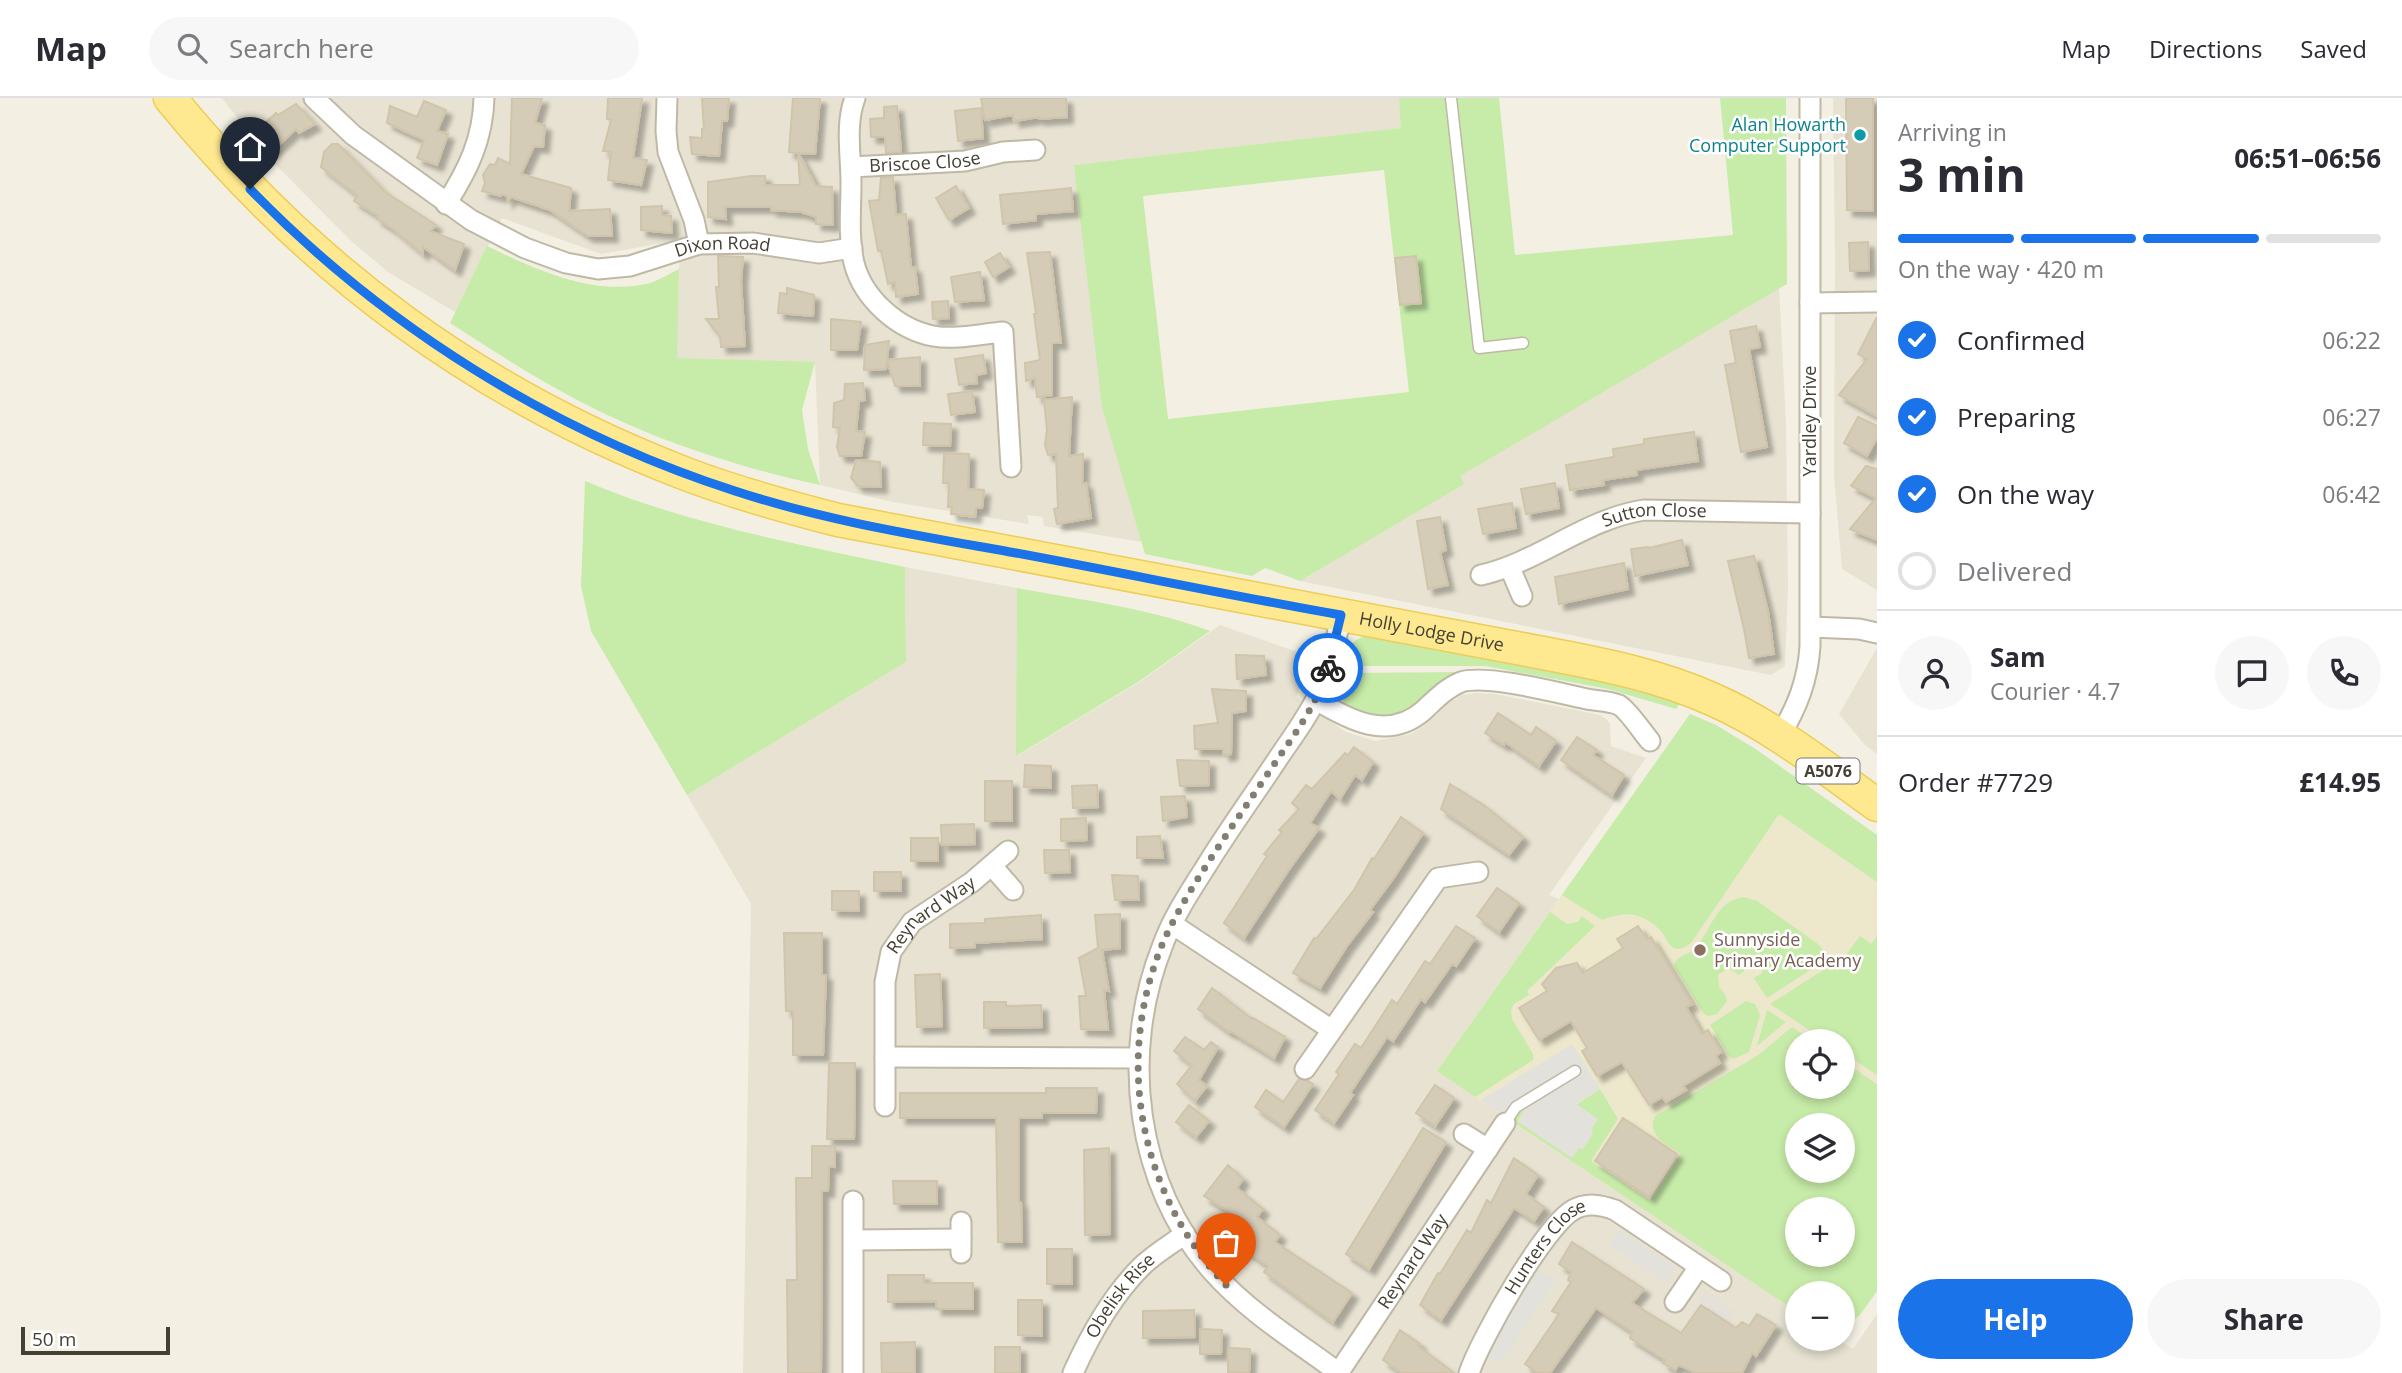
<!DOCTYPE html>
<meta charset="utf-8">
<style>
:root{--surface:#fff;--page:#f7f7f7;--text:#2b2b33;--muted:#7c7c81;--line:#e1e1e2;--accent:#1a73e8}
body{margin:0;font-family:"Open Sans",sans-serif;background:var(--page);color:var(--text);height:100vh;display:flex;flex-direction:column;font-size:26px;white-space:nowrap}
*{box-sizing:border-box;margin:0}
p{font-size:23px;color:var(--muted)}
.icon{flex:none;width:38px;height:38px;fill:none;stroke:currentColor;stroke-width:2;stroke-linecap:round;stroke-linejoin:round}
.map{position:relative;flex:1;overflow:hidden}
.details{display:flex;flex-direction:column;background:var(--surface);width:525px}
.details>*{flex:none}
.fabs{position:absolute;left:1785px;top:931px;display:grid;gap:14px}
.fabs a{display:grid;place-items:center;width:70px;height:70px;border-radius:50%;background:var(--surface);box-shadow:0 4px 10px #0003;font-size:35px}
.scale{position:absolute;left:21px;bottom:18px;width:149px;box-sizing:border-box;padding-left:7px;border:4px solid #454033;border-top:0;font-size:19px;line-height:24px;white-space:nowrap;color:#454033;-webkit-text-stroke:5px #fff;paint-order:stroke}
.pin{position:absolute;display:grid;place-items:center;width:60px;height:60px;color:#fff;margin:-72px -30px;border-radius:50% 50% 50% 0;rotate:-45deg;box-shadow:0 0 7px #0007}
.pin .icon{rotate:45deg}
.courier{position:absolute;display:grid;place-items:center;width:70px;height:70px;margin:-35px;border:5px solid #1a73e8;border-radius:50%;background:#fff;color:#222;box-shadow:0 2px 9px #0007}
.head em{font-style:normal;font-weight:700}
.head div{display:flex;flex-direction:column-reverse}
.head{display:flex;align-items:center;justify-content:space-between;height:119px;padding:0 21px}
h1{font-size:46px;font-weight:700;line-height:52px}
.bar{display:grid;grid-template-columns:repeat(4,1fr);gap:10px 7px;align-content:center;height:84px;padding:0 21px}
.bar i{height:9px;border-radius:5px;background:var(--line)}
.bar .selected{background:var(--accent)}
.bar p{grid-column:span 4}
.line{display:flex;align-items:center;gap:18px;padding:0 21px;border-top:2px solid var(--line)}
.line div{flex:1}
.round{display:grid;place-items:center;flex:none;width:74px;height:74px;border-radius:37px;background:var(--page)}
ol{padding:0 21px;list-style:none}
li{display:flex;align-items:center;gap:21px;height:77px}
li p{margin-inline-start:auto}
li .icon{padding:7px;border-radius:50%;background:var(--accent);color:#fff;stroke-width:4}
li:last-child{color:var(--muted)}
li i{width:38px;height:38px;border:4px solid var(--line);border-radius:50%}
.action{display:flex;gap:14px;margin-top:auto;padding:14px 21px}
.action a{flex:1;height:80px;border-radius:42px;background:var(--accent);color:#fff;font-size:28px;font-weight:700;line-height:80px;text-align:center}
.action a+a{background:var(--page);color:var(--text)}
header{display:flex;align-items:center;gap:42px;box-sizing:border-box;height:98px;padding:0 35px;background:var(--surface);border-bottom:2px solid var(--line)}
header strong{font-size:33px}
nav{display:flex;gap:38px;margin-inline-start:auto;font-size:24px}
.search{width:490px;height:63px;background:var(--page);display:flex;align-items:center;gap:18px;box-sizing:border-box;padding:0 24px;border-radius:38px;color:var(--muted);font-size:26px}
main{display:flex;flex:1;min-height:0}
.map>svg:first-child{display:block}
</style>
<header>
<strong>Map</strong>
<div class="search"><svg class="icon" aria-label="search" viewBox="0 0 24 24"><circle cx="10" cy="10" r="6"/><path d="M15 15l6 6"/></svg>Search here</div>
<nav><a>Map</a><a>Directions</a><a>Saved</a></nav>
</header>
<main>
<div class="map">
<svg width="1877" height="1275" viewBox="0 0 1877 1275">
<defs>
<filter id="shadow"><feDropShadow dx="6" dy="6" stdDeviation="2" flood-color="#0004"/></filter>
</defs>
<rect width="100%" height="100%" fill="#f3f0e3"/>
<path fill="#e7e2d1" d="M222 0H1399L1402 30 1074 67 1132 409 1142 444 1044 428 1043 419 1027 417 1029 426 893 404 820 387 815 265 676 260 680 142 601 156 502 120 455 214 388 174 350 142 268 59Z
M1833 0H1877V492L1842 471 1834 377 1835 158Z
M1779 190 1786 325 1788 488 1785 568 1771 577 1300 483 1463 386 1459 378Z
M905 469 1017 490V658L1138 585 1220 527 1312 559 1296 599 1346 634 1375 643 1411 636 1423 628 1448 606 1462 597 1475 595 1495 596 1600 617 1606 621 1610 626 1611 648 1646 660 1549 797 1559 801 1437 973 1797 1214V1241H1837L1853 1251 1877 1216V1275H743L751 806 687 697 906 564Z
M1877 550V656L1865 647 1839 616Z"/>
<path fill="#e5e0d8" d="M1706 1193 1735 1213 1718 1237 1689 1218Z"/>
<path fill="#ede7cc" d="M1690 616 1716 627 1757 652 1877 737V986L1843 963V943H1813L1796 932 1663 1125 1437 973Z"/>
<path fill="#c7eba8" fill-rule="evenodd" d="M1399 0H1499L1515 157 1733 137 1720 0H1786L1787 186 1460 378 1464 386 1300 483 1265 470 1252 478 1145 456 1102 309 1074 67 1401 30ZM1384 72 1409 294 1168 321 1143 98Z
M487 148C537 172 594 199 650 185 660 182 670 175 679 171L677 260 815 264 802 312 808 351 820 387C727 367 633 335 550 287 516 268 483 246 450 225Z
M585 383C687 426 797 446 905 469L906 564 687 697 591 533 581 488Z
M1017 490C1081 502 1149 510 1210 533L1138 584 1016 658Z
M1373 536 1610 580 1682 602 1676 611 1608 591 1485 568H1346L1342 566C1346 548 1355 539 1373 536Z
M1467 574 1395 620 1364 618 1345 607 1343 603 1348 575Z
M1690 616 1716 627 1757 652 1877 737V784L1779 716 1691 845C1685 849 1677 854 1671 848 1667 845 1665 838 1662 834 1643 814 1626 812 1602 822L1562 797Z
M1743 799 1757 803 1818 846 1823 852 1824 860 1818 867 1767 900 1754 880 1762 875 1763 862 1753 856 1744 862V873L1739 877 1728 870 1718 877 1719 889 1725 896 1727 903 1717 916 1708 918 1704 916 1674 868C1677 856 1686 859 1694 851 1712 833 1714 804 1743 799Z
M1550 814 1567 826 1578 824 1582 818 1595 828 1527 893 1529 897 1514 906 1511 912 1512 921 1533 956V962L1475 999 1437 973Z
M1860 838 1871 846 1877 838V977L1843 954V943H1826L1770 906 1831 867 1842 862Z
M1746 903 1755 906 1760 917 1749 954 1733 961 1729 958 1710 927Z
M1767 912 1786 924 1757 948Z
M1792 929 1813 943H1797V989H1843V963L1877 986V1193L1860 1217 1843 1229V1195H1797V1214L1513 1024 1520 1014 1525 1012 1518 1023 1582 1051 1593 1035 1576 1007 1600 991 1618 1021 1591 1063 1650 1103 1681 1056C1667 1046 1646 1038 1655 1018L1757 958ZM1797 1027H1843V1073H1797ZM1797 1111H1843V1157H1797Z"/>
<path fill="#e3e1dc" d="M1572 946 1600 991 1576 1006 1598 1021 1590 1033 1593 1035 1583 1051 1580 1049 1572 1060 1518 1024 1525 1012 1520 1014 1513 1024 1481 1002Z
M1619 1132 1675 1169 1665 1184 1610 1147Z
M1538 1172 1555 1183 1500 1266 1485 1256 1515 1202Z"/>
<path fill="#d5ccb8" stroke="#d0c5aa" stroke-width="2" filter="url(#shadow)" d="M512 0H542L535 25 545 27 543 49 534 48 521 76 571 90 569 113 610 111 612 138H588L550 112 511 99 507 104V98L502 96 501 98 482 93 485 85 483 77 490 66 495 67 498 60 510 66Z
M608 0H642L633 60 647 62 641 87 608 82 611 54 603 53 611 22 607 21Z
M702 0H729L727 23H722L719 58 692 56 690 39 702 40V31H704Z
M793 0H820L815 56 798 55 816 88 832 89 833 127 816 126V119L801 114 771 112V109H725L726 121 708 119V84L751 78H765V87H800L798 55 789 54Z
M981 0H1066L1067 19 1039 21V19L1014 23 1013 17 985 22Z
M1846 0H1873V113L1847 112Z
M424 3 446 12 437 33 448 36 437 67 417 60 424 42 387 25 390 8 417 19Z
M296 6 315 26 299 35 296 31 271 54 254 35 276 15 278 17Z
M897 8 901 54 886 55 885 39H871L870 21 884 20V9Z
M981 10 983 40 958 43 955 13Z
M332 46H338L385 94 436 127 430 133 464 146 455 172 423 149V156L393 131 376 120 378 118 354 103 357 97 321 69 324 54Z
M893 79 896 117 906 116 911 170 915 169 918 196 896 199 895 184 888 186 881 152 878 153 869 103 879 102 881 80Z
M956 88 969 110 949 122 936 100Z
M1071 90 1073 113 1036 116V122L1003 126 1000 97Z
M662 108V117L671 118 672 135 641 132V109Z
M1868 144 1869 172 1850 173 1849 145Z
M1050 154 1061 245H1052V297L1037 299 1035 280 1026 283 1025 265 1040 262 1034 216H1036L1027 155Z
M1000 155 1009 169 993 179 985 164Z
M718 158 743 159 741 183 745 248 721 249 720 239 706 221H719L716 189H719Z
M1416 158 1421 205 1400 207 1395 160Z
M980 174 984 202 955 204 951 179Z
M787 190 814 197 813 218 778 215 780 195 787 196Z
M948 203 949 220 933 221 932 204Z
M1877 219V318L1839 297 1867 261 1858 256Z
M831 221 861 224 857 252H831Z
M1756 228 1760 249 1749 251 1767 349 1741 354 1725 267 1736 265 1730 233Z
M889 243 887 262 920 259V288H895L887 262 886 271 864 272 865 247Z
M983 257 986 275 976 277 977 285 959 287 955 261Z
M863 285 865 302 859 303 856 333 865 334 861 358H840L837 349 840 330 833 329 834 305 844 302 845 286Z
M972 293 975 314 951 317 948 296Z
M1072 299 1069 358 1083 356 1082 386 1086 385 1091 420 1057 426 1054 411 1058 410 1056 356 1048 357 1045 347 1047 332 1044 302Z
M1858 319 1877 328V340L1867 358 1844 345Z
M924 325 951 326 950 348 923 347Z
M1694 334 1698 363 1636 372 1637 377 1603 382 1604 387 1570 392 1566 367 1614 359 1613 351 1644 346V341Z
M944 355 969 356 968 391 984 392 982 410H976L975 419 951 416 952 409H948L949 385H943Z
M856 362 880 364 881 389 858 388 851 380Z
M1866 368 1877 371V442L1850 431 1876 400 1851 388Z
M1555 385 1559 410 1526 416 1521 391Z
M1512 405 1516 430 1483 436 1478 411Z
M1440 419 1446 452 1440 454 1448 487 1428 491 1417 423Z
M1682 442 1688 467 1635 478 1631 451 1648 449 1649 450Z
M1754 458 1768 513 1774 556 1749 560 1744 531 1728 463Z
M1624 465 1628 491 1559 506 1555 479Z
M1236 557 1264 558 1266 577 1237 581Z
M1212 591 1246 593V613L1232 615 1231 656 1224 657 1223 651H1195L1194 628 1218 625Z
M1498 615 1531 637 1536 629 1556 643 1539 668 1505 644 1504 647 1485 635Z
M1577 639 1597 652 1593 657 1624 677 1612 697 1561 662Z
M1354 649 1373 664 1362 682 1355 677 1340 701 1331 693 1310 725 1319 730 1288 773 1244 840 1224 825 1267 758 1264 756 1282 734 1279 732 1299 711 1292 705 1306 687 1312 691 1345 655 1348 657Z
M1177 662 1209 663V687L1180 688Z
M1025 667 1051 668V690L1024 689Z
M985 683H1012V723H985Z
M1450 686 1485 708 1523 739 1509 757 1441 711Z
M1097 687 1098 709 1073 710 1072 688Z
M1185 698 1187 719 1163 723 1161 699Z
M1401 719 1423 735 1393 781 1370 812 1373 814 1347 848 1320 890 1293 875 1314 840 1316 841 1354 792 1372 760 1374 761Z
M1086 720 1087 742 1061 743V721Z
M974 726 975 746 942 747 941 727Z
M1160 738 1163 760H1137V739Z
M911 740H938V763H911Z
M1044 752H1069L1070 774 1045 775Z
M874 774H901V793H874Z
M1112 777 1138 778 1139 802H1115Z
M1497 790 1519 805 1499 834 1477 818Z
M832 793H859V813L832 812Z
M1120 816V850L1102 852 1109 893 1104 892 1108 932 1081 931 1079 898H1086L1079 860 1098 850 1095 817Z
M1041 817 1042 841 975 845V849L950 850V826L985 825V821Z
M1456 828 1475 840 1456 868 1452 866 1425 904 1421 901 1393 943 1387 939 1350 995 1353 997 1334 1025 1315 1012 1339 976 1336 974 1355 946 1361 950 1392 902 1397 906 1425 863 1430 866Z
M1638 828 1647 841 1651 839 1692 906 1686 909 1702 936 1708 932 1721 954 1716 958 1720 965 1683 988 1686 992 1666 1004 1662 999 1649 1007 1622 964 1597 978 1582 953 1587 950 1571 923 1539 942 1519 910 1547 893 1542 886 1556 870 1577 865 1583 875 1623 850 1617 841Z
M784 835H822V877H826L823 957H793V913H786Z
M940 876 942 928 917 929 915 877Z
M1212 890 1252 921 1253 920 1285 939 1274 960 1230 933 1229 934 1198 911Z
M984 904H1006V908L1041 907 1042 929 984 930Z
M1185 939 1204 952 1211 944 1218 949 1199 982 1207 988 1195 1003 1177 986 1192 967 1174 953Z
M829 965H855L854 1041H827Z
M1299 981 1308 983 1313 986 1284 1029 1255 1009 1266 992 1283 1004Z
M1435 987 1454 1000 1435 1028 1416 1015Z
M1046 990H1097L1096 1015H1042V1020H1019V1104H1021L1022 1144H998L996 1020H900V995H1046Z
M1189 1007 1209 1023 1196 1039 1176 1024Z
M1623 1020 1677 1056 1649 1099 1595 1063Z
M1423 1030 1446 1044 1369 1171 1346 1156Z
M812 1048H835V1069L829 1068 828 1093H822L821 1275H788L787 1182H797L796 1080H812Z
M1109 1050 1110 1136 1085 1137 1084 1052Z
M1514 1060 1538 1077 1526 1096 1544 1109 1534 1123 1514 1110 1441 1222 1420 1207 1438 1175 1440 1176 1467 1132 1471 1135 1487 1102 1491 1105Z
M1228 1067 1243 1081 1237 1090 1263 1111 1257 1119 1280 1137 1275 1144 1352 1195 1333 1224 1264 1174 1268 1168 1243 1151 1250 1141 1225 1123 1231 1115 1204 1098Z
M893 1083H937V1106H894Z
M1572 1144 1644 1191 1632 1205 1681 1235 1701 1207 1736 1230 1742 1224 1749 1228 1757 1216 1776 1227 1756 1258 1752 1255 1742 1275H1696L1679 1267 1675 1272 1663 1265 1665 1262 1630 1240 1632 1234 1596 1210 1550 1275H1538L1525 1266 1559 1216 1552 1213 1571 1184 1568 1182 1571 1174 1559 1166Z
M1047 1151H1072V1186H1047Z
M888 1177H924V1185H973V1211H936V1203L888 1204Z
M1018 1202H1042V1238L1018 1237Z
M1194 1212 1195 1239 1143 1240V1213Z
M1200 1231 1222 1232 1221 1256H1200Z
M1400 1232 1420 1246 1418 1248 1454 1275H1402L1383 1262Z
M915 1244V1275H882L881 1245Z
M995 1249H1020V1275H995Z
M1228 1250 1250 1251 1249 1275 1228 1274Z"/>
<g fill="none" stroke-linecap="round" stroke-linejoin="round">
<defs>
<path id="lane" d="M1451 0 1479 250 1523 245
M1505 1025 1516 1009 1575 973"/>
<g id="street">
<path id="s1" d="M314 0 353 37 471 122 525 150 566 165 598 171 630 168 699 146 753 145 819 155 852 150"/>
<path d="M667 0 666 33 668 54 694 122 699 146"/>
<path d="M855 0C845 26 851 57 851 85 851 111 848 139 854 165 863 200 897 231 933 238 956 242 980 236 1003 234L1011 369"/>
<path id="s2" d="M851 69 965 63 1003 54 1035 52"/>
<path d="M446 106C468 72 483 41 484 0"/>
<path d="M1810 205 1877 204"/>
<path d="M1510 470 1522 498"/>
<path id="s3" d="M1481 477C1539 464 1585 421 1644 412L1810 415"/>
<path d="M1811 529 1859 531 1877 535"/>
<path d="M1316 602C1349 622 1388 643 1423 613 1435 602 1446 590 1461 584 1486 576 1559 595 1587 601 1597 603 1610 603 1619 607 1628 612 1643 635 1650 643"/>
<path d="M1779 639C1797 610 1808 582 1810 548V0"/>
<path d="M992 768 1013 792"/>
<path d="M1172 826 1332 932"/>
<path d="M885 959 1138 960"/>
<path d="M1305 971 1438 780 1478 774"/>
<path id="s4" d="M885 1008V884L891 854 912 824 972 784 1008 753"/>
<path d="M1464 1036 1488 1051"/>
<path d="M853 1103V1275"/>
<path d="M854 1142 961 1141"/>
<path d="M961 1155V1124"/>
<path d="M1675 1204 1699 1169"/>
<path id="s5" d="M1339 1274 1505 1025"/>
<path id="s6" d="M1073 1275C1090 1237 1111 1199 1141 1169 1154 1156 1170 1147 1185 1136"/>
<path d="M1339 1275C1296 1243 1248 1214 1212 1173 1135 1085 1120 956 1162 849 1172 821 1189 795 1205 770 1229 731 1256 694 1281 656 1295 636 1310 615 1320 593 1331 569 1336 542 1341 517"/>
<path id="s7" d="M1469 1275C1481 1240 1544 1129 1573 1112 1587 1104 1601 1107 1615 1112L1721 1183"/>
</g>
<g id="primary">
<path id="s8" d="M170 0C311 173 478 296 686 376 736 395 787 409 838 422L1543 555C1601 566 1659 577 1714 602 1773 628 1825 670 1877 707"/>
</g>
</defs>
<use href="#lane" stroke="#bfb8a5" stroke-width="13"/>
<use href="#street" stroke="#bfb8a5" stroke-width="23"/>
<use href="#primary" stroke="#eccd58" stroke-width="35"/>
<use href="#lane" stroke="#fff" stroke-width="10"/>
<use href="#street" stroke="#fff" stroke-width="19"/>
<use href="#primary" stroke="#ffe990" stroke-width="32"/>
</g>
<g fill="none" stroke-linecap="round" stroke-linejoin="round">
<path stroke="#827e71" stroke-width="7" stroke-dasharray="0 12.6" d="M1226 1187C1140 1096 1114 964 1162 847 1174 819 1190 793 1206 768 1229 732 1253 698 1277 662 1297 633 1318 604 1328 570"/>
<path stroke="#1a73e8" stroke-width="9" d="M250 91C383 228 552 334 735 393 826 423 921 438 1016 455 1124 475 1232 498 1341 517L1328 570"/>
</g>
<circle fill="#0f9aa8" stroke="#fff" stroke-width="2.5" cx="1860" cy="37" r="7"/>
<circle fill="#8d6e63" stroke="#fff" stroke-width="2.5" cx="1700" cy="852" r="7"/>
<g text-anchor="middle" stroke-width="5" stroke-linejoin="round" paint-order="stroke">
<rect fill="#fff" stroke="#7d7970" stroke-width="2" x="1796.5" y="660.5" width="63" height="25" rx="5"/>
<g font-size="16" font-weight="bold" fill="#454033">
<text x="1828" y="679">A5076</text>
</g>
<g font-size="18" fill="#0d838f" stroke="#fff" text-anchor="end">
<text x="1846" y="33">Alan Howarth<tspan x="1846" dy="21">Computer Support</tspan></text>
</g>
<g font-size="18" fill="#454033" stroke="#fff">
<text dy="6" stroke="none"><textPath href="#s2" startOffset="74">Briscoe Close</textPath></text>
<text dy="6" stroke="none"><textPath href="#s1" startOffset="464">Dixon Road</textPath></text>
<text transform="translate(1810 323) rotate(-90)" y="6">Yardley Drive</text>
<text dy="6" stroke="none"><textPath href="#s3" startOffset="186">Sutton Close</textPath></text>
<text dy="6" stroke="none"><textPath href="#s8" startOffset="1409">Holly Lodge Drive</textPath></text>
<text dy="6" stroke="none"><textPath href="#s4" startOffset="210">Reynard Way</textPath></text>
<text dy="6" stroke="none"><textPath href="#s7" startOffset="149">Hunters Close</textPath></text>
<text dy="6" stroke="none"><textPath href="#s5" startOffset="133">Reynard Way</textPath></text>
<text dy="6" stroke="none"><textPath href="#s6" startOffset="91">Obelisk Rise</textPath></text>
</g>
<g font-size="18" fill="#785e54" stroke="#fff" text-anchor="start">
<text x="1714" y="848">Sunnyside<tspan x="1714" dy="21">Primary Academy</tspan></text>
</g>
</g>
</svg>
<div class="fabs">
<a><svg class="icon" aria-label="locate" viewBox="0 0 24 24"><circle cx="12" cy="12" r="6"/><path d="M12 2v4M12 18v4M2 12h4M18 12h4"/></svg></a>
<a><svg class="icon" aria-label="layers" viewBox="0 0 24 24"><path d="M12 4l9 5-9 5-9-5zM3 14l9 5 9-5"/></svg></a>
<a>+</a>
<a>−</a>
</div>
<div class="scale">50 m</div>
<div class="pin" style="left:1226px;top:1187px;background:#ea580c"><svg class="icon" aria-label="bag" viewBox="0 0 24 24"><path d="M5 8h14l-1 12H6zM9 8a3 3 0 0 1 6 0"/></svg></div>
<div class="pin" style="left:250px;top:91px;background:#1f2937"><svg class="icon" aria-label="home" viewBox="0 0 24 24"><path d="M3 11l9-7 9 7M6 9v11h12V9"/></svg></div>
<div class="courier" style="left:1328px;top:570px"><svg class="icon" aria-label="bike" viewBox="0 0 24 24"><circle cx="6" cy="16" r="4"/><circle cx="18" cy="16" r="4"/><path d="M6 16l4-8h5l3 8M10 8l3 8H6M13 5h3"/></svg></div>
</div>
<section class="details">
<div class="head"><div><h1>3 min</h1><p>Arriving in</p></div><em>06:51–06:56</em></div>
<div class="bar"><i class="selected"></i><i class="selected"></i><i class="selected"></i><i></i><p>On the way · 420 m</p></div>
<ol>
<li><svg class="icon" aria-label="check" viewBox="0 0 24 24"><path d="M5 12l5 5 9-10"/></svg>Confirmed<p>06:22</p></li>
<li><svg class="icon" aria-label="check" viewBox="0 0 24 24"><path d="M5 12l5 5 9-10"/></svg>Preparing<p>06:27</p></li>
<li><svg class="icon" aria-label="check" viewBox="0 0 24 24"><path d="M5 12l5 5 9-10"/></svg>On the way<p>06:42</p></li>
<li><i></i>Delivered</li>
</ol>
<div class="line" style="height:126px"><a class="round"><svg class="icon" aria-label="person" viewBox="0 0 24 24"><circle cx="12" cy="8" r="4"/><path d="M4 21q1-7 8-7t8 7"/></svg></a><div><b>Sam</b><p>Courier · 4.7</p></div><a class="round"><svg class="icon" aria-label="chat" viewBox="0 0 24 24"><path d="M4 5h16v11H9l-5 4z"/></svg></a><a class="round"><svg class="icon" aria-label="phone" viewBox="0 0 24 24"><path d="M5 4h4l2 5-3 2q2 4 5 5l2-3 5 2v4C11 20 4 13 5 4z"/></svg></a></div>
<div class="line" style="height:91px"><div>Order #7729</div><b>£14.95</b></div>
<div class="action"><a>Help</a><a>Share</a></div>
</section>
</main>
